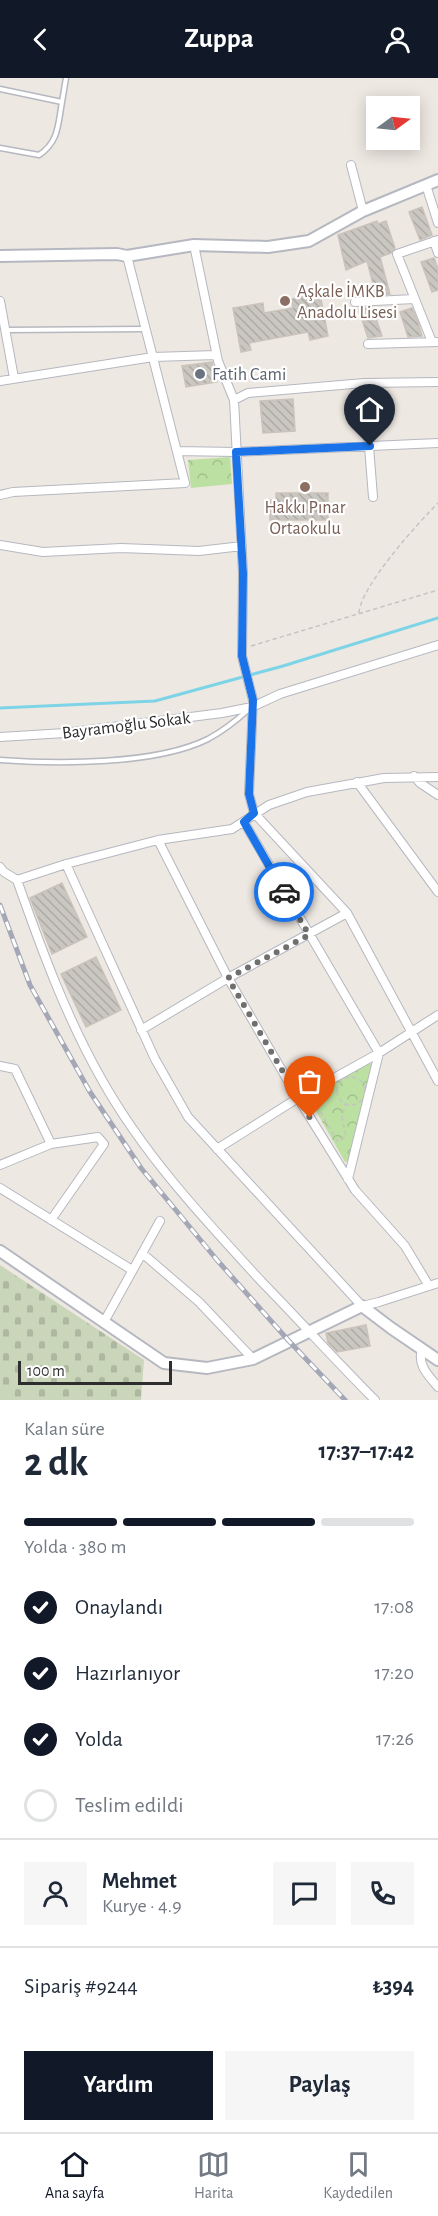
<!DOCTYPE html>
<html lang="tr">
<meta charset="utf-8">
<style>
:root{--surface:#fff;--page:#f6f6f7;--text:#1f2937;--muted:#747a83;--line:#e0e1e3;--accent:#111827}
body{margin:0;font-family:"Alegreya Sans",sans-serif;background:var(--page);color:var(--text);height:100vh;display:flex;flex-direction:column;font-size:22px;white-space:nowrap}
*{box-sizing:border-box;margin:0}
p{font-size:20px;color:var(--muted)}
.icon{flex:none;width:33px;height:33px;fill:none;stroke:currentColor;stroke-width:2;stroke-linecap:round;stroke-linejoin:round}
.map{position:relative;height:1322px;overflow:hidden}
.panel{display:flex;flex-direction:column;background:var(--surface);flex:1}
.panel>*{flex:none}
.needle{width:39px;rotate:75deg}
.controls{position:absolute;left:366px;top:18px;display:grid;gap:12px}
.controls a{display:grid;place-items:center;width:54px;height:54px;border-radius:0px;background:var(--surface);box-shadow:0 3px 15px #0003;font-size:30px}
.scale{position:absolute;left:18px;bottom:15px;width:154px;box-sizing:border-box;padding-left:6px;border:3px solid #2e2e2e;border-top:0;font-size:16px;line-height:21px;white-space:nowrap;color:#2e2e2e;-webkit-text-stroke:4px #fff;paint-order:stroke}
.pin{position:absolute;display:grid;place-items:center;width:51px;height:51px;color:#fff;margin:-62px -26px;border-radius:50% 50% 50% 0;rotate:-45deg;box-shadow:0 0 6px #0007}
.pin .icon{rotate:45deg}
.courier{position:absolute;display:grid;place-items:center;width:60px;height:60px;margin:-30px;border:4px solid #1a73e8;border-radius:50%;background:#fff;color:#222;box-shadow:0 2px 8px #0007}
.head em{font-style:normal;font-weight:700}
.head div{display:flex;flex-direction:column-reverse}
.head{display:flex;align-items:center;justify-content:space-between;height:102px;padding:0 24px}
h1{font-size:39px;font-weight:700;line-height:45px}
.bar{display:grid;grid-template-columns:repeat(4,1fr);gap:9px 6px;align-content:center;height:72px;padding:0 24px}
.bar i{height:8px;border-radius:4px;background:var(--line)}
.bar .current{background:var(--accent)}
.bar p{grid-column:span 4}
.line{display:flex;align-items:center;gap:15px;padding:0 24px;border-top:2px solid var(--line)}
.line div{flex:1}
.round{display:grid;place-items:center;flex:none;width:63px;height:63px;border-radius:0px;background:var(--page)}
ol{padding:0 24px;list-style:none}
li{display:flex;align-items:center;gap:18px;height:66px}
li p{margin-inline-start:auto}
li .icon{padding:6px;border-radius:50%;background:var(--accent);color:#fff;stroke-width:4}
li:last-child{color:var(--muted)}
li i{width:33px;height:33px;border:3px solid var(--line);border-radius:50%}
.button{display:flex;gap:12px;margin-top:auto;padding:12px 24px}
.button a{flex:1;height:69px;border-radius:0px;background:var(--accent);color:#fff;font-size:24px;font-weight:700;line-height:69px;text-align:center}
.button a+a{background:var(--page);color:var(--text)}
header{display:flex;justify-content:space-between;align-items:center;height:78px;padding:0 24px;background:var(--accent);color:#fff;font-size:27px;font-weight:700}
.dock{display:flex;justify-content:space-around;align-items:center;height:84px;border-top:2px solid var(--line);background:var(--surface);font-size:16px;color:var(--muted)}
.dock a{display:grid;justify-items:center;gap:3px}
.dock .current{color:var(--accent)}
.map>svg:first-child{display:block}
</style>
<header><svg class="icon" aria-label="back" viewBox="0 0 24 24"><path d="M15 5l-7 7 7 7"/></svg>Zuppa<svg class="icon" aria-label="person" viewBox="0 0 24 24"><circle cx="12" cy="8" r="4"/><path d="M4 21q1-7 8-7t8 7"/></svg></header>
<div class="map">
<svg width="438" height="1322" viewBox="0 0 438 1322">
<defs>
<pattern id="cemetery-stones" width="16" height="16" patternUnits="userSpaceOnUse" patternTransform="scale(1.5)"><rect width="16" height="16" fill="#cad6ba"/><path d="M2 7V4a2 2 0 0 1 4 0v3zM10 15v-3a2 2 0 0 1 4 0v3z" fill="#aeb8a0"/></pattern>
<pattern id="park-crowns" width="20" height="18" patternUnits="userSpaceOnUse" patternTransform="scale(1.5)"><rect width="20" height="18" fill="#bce0a2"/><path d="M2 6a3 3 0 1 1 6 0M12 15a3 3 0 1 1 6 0" fill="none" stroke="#a2c08c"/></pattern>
<pattern id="building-back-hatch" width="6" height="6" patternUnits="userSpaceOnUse" patternTransform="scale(1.5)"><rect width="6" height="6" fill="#cac6c0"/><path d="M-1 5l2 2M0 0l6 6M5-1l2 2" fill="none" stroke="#aeaaa5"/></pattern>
</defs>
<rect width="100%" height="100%" fill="#eee8e2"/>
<path fill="url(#cemetery-stones)" d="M0 1187 144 1282 141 1322H0Z"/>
<path fill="url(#park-crowns)" d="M230 379 232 406 191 410 188 382Z
M369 985 373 988 349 1082 345 1084 308 1019Z"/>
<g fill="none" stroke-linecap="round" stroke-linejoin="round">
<path stroke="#7dd4e7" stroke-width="3" d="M0 630 155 623 283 588 438 540"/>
</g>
<path fill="url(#building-back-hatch)" stroke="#cac3bb" stroke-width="1.5" d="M422 129 432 157 420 162 409 134Z
M377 143 378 146 386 143 395 170 391 175 380 179 390 216 376 217 367 183 346 192 338 157Z
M434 180 438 191V212L432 214 421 184Z
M320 216 328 258 310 262 308 254 249 265 251 272 241 274 233 230 263 225 264 235 293 230 291 221Z
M368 229H372L382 258 368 260 359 233Z
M412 230 418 244 422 258 408 259 400 234Z
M212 284 217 304 186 309 182 288Z
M293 321 295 353 263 355 260 323Z
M276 415H328V442H270V422H276Z
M62 805 87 859 52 876 30 820Z
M96 879 121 932 86 949 61 896Z
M366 1247 370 1268 337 1274 328 1265 326 1255Z"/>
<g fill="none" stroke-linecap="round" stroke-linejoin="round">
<defs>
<path id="service" d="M0 11 62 24 66 0
M0 70 39 77C59 64 58 46 62 24
M5 252 145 251
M0 682C58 686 156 687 208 661 223 653 237 642 249 631"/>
<path id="minor" d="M351 87 363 133
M426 107 438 145
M434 163 438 175
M194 167 218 283 234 322 243 495 242 578 253 622 249 716 254 735 347 835 438 1003
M0 223 14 300
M355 224 414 221
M432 264 397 176 438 162
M368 266 438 264
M0 303 153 279 216 277
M364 305 373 419
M234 322 248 315 364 305 438 304
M177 373 236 374 438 365
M0 417 13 414 185 405 127 178
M0 467 43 474 121 470 199 473 242 468
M0 659 65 655 222 635 252 629 280 616 438 567
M414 698 420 705 438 717
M357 704 438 814
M244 744 379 975 348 1101
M158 762 228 900 298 1020 355 1112 405 1168 429 1208
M66 786 155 981 188 1039 362 1228 379 1224 438 1205
M0 789 4 794 17 802C41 870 66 939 102 1002 144 1077 204 1141 262 1204 300 1243 336 1283 375 1322
M17 802 66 786 158 762 232 751 269 727 307 714 384 700 438 699
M141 952 228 900 347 835
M0 988 15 991 51 1066 98 1059 104 1066 51 1142
M217 1071 298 1020 379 975 438 937
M0 1087 51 1066
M0 1110 132 1192
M142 1175 199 1224 253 1281
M104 1244 160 1143
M422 1271C417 1287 428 1297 438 1309"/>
<path id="tertiary" d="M0 178 117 176 127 178 194 167 268 169 309 163 363 133 438 102
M0 1173 164 1285 207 1290 253 1281 362 1228 391 1250 438 1282"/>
</defs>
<use href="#service" stroke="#b5b8c0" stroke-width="7"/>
<use href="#minor" stroke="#b5b8c0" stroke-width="10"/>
<use href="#tertiary" stroke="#b5b8c0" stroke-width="14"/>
<path stroke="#c4c4c4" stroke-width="1.5" stroke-dasharray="4.5 3" stroke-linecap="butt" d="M359 535C360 509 418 445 438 425
M251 568 438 512
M337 1013a14 14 0 1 1 28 0a14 14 0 1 1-28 0Z
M313 1021 337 1063 346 1059 342 1040 345 1026"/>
<use href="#service" stroke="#fff" stroke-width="4"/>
<use href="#minor" stroke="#fff" stroke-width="8"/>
<use href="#tertiary" stroke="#fff" stroke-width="10"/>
<defs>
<path id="rail" d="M0 827 30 907 90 1014 141 1090 217 1182 288 1262 345 1322"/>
</defs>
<use href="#rail" stroke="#a4a8b6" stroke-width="5"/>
<use href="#rail" stroke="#fff" stroke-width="3" stroke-dasharray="9" stroke-linecap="butt"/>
</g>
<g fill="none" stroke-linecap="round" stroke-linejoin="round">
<path stroke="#716f6d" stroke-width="6" stroke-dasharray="0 10.8" d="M284 814 309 857 228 900 310 1040"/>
<path stroke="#1a73e8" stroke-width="8" d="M284 814 244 744 254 735 249 716 253 622 242 578 243 495 236 374 370 368"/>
</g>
<g fill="#8d6e63" stroke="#fff" stroke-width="2">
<circle cx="285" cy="223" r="6"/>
<circle cx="305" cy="409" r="6"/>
</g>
<circle fill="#6b7280" stroke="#fff" stroke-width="2" cx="200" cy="296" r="6"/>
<g text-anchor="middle" stroke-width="4.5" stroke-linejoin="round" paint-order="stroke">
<g font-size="18" fill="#785e54" stroke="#fff" text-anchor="start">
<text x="297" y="219">Aşkale İMKB<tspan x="297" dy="21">Anadolu Lisesi</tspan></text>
<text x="305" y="435" text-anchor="middle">Hakkı Pınar<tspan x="305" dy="21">Ortaokulu</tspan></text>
</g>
<g font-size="18" fill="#5b616d" stroke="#fff" text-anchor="start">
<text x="212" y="302">Fatih Cami</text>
</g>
<g font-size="18" fill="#2e2e2e" stroke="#fff">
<text transform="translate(126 647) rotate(-7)" y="6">Bayramoğlu Sokak</text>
</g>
</g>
</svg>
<div class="controls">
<a><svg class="needle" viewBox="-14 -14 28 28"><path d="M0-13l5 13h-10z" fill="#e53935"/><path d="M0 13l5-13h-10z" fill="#747a83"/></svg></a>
</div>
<div class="scale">100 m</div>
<div class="pin" style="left:310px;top:1040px;background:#ea580c"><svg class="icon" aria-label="bag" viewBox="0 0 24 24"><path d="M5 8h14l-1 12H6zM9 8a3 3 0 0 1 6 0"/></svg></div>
<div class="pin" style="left:370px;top:368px;background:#1f2937"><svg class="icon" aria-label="home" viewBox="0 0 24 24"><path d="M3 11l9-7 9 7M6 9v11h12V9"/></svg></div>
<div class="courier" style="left:284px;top:814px"><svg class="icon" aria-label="car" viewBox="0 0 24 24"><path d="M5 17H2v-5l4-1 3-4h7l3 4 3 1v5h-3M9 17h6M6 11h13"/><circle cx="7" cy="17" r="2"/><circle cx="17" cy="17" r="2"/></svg></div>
</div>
<section class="panel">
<div class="head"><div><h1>2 dk</h1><p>Kalan süre</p></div><em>17:37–17:42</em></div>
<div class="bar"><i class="current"></i><i class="current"></i><i class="current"></i><i></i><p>Yolda · 380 m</p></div>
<ol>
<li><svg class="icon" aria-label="check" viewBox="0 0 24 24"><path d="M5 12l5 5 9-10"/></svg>Onaylandı<p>17:08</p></li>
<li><svg class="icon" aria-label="check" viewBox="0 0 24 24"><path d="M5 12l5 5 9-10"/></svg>Hazırlanıyor<p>17:20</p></li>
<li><svg class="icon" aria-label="check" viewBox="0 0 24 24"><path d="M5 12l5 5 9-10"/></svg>Yolda<p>17:26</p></li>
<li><i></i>Teslim edildi</li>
</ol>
<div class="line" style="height:108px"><a class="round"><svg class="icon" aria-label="person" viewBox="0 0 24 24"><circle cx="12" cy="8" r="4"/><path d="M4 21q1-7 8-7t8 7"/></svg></a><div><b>Mehmet</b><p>Kurye · 4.9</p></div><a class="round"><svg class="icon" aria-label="chat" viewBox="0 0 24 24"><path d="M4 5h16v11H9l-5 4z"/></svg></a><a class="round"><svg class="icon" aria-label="phone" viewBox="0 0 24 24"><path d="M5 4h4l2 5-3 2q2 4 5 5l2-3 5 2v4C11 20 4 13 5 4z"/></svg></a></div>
<div class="line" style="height:78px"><div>Sipariş #9244</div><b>₺394</b></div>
<div class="button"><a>Yardım</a><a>Paylaş</a></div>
</section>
<nav class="dock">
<a class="current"><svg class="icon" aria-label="home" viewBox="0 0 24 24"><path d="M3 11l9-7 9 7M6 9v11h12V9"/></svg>Ana sayfa</a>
<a><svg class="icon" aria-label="map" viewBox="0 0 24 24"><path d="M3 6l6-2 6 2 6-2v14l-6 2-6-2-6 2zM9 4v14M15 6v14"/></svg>Harita</a>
<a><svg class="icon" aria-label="saved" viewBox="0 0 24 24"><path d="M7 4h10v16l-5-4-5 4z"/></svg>Kaydedilen</a>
</nav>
